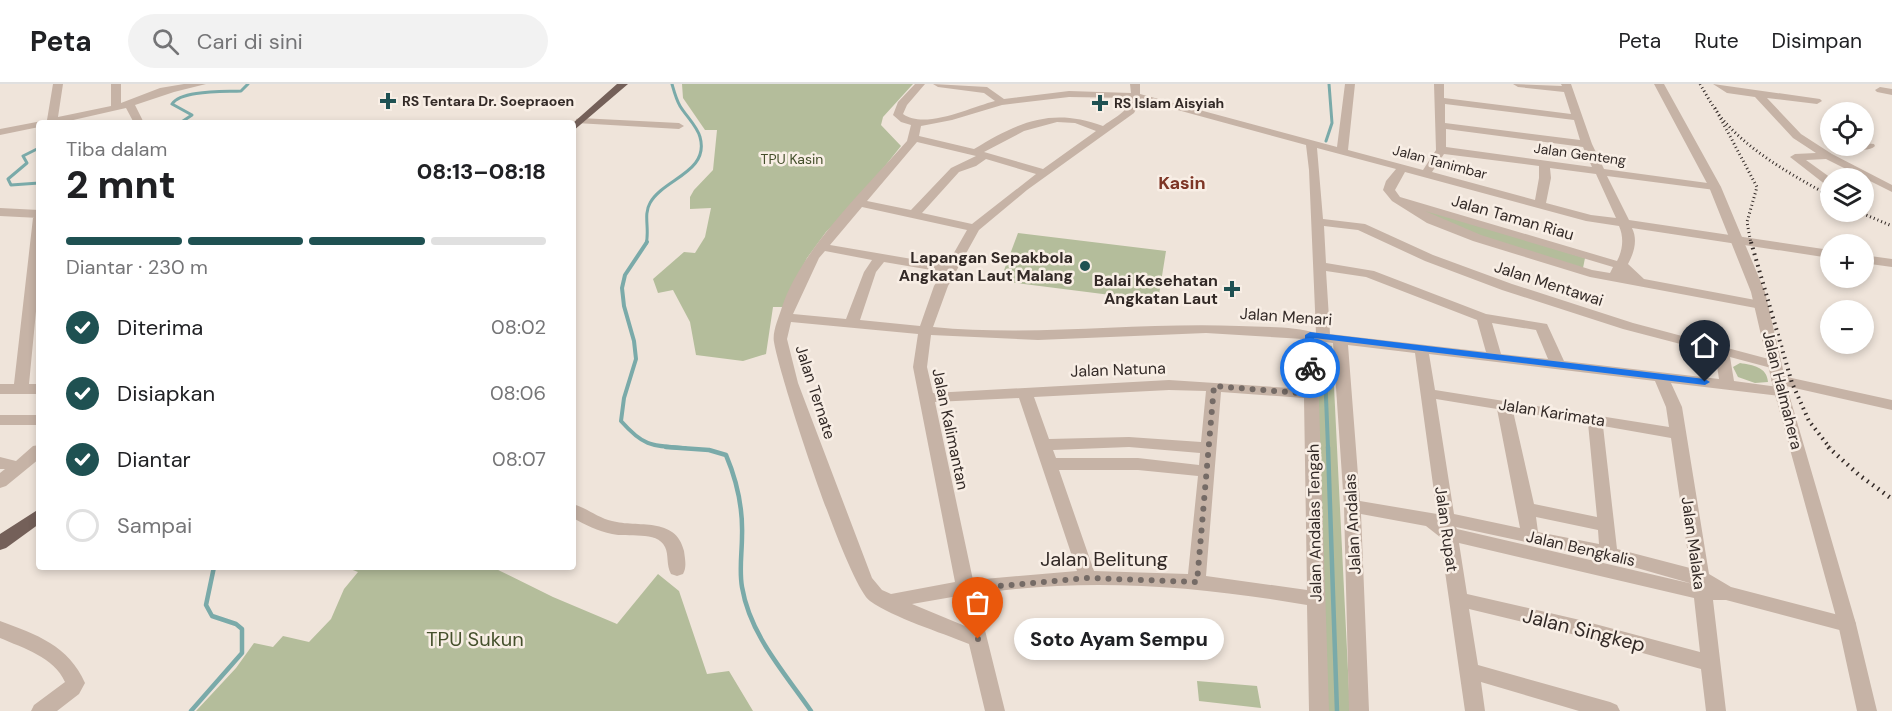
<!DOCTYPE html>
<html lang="id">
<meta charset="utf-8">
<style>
:root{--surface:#fff;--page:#f2f2f2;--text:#202124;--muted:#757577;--line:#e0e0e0;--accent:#1f5152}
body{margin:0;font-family:"DM Sans",sans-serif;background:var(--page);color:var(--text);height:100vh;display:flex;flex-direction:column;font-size:22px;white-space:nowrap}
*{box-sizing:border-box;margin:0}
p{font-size:20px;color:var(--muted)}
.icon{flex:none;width:33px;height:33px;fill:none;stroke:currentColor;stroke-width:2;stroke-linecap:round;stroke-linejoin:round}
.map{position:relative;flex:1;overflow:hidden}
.details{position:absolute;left:36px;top:36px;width:540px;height:450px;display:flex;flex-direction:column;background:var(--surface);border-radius:6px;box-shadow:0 3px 9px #0003}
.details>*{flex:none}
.fabs{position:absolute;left:1820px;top:18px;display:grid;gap:12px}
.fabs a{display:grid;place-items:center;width:54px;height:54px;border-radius:50%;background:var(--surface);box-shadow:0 3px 9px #0003;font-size:30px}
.pin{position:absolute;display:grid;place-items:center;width:51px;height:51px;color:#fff;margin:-62px -26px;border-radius:50% 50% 50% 0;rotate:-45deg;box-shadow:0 0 6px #0007}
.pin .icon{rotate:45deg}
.courier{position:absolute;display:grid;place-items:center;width:60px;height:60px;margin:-30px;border:4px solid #1a73e8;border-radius:50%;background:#fff;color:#222;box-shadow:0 2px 8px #0007}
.bubble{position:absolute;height:42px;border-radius:21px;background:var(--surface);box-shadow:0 3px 9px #0003;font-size:20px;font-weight:800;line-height:42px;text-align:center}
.overview em{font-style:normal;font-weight:800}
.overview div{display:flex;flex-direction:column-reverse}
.overview{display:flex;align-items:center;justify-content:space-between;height:102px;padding:0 30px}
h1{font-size:39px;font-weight:800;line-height:45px}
.bar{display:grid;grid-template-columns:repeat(4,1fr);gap:9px 6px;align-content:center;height:72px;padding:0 30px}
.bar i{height:8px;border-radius:4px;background:var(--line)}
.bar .selected{background:var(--accent)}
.bar p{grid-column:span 4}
ol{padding:0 30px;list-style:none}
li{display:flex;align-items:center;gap:18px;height:66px}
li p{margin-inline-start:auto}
li .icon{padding:6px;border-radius:50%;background:var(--accent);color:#fff;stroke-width:4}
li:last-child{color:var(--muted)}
li i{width:33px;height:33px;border:3px solid var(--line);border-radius:50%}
header{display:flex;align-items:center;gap:36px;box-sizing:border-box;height:84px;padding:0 30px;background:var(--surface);border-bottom:2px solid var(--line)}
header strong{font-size:28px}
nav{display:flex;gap:33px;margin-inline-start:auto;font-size:21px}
.search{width:420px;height:54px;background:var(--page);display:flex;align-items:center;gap:15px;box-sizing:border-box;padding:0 21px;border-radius:33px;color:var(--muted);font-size:22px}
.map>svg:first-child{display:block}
</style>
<header>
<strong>Peta</strong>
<div class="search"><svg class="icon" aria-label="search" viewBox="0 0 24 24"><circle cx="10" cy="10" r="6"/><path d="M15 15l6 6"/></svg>Cari di sini</div>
<nav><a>Peta</a><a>Rute</a><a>Disimpan</a></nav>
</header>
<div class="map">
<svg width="1892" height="627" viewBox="0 0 1892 627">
<rect width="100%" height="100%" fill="#efe4da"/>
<path fill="#b4bd9b" d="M682 0H913L883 33 881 41 901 62 857 117 826 148 807 174 783 223H773L766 270 743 277 696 271 690 238 673 206 658 209 653 195 684 168 695 169 705 153 711 124 690 125V113L694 106 713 86 717 46H705L683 14Z
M1420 124 1585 174 1583 184 1484 154 1417 125Z
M1018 149 1166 167 1158 217 1000 197Z
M1317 258 1332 262 1350 627H1325Z
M1740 279C1753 281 1767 283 1768 298L1755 299 1738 293 1733 283Z
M345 483H492L553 513 617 540 658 490 679 507 707 590 729 587 753 627H196L236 584 254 559 273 563 283 552 309 558 331 535 344 505 358 488Z
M1197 597 1257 602 1261 624 1199 617Z"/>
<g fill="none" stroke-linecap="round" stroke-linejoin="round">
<path stroke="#7aaaa9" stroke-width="3" d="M180 39 192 31 172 20C181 6 224 8 241 7L248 0
M1326 57 1332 39 1329 0
M39 64 23 72 27 79 8 95 11 101 39 99
M646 160C650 146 643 131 650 119 663 95 710 88 700 53 697 42 686 32 680 22 676 15 674 7 672 0"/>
<path stroke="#7aaaa9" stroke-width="4" d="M647 158 625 191 622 204 624 222 634 257 636 275 624 314 621 337C644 363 652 362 685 364
M1324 262 1328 364"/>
<path stroke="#7aaaa9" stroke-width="4.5" d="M666 363 709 366 726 371C737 397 743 424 742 452 742 469 739 486 742 503 750 551 784 588 811 627
M1328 363 1337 627
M191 627 242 569V545L236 540 212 532 206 521 214 483"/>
<path fill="#c6b3a6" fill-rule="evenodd" d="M53 0H63L58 33 111 22V0H121V19L160 4 184 0H206L174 8 135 21 144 39H134L126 24 60 39H39V43L0 51V45L47 36Z
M915 0H925L907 21 903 30C925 46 971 23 995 17L984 9 938 3 933 0 987 3 1004 15 1069 7 1131 9 1130 0H1140V10L1337 63 1345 0H1355L1348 66 1423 86 1436 66 1434 0H1444V14L1571 30 1564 8 1518 3 1513 0 1562 2 1561 0H1571L1592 60 1604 85 1715 100 1721 103 1715 106 1607 92 1629 136 1830 166V174L1632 144C1638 156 1634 169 1628 180L1644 195 1766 218 1768 221 1761 225 1590 193 1473 157 1427 139 1392 117 1383 106 1386 97 1396 85 1317 64 1323 135 1365 140 1433 171 1512 200 1633 239 1780 278 1782 281 1775 285 1730 273 1734 297 1786 304 1788 307 1786 310 1781 312 1671 299 1682 323 1709 490 1731 503 1854 535 1856 540 1854 545 1847 548 1726 516H1713L1726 627H1706L1701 585 1580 552 1469 525 1478 581 1610 618 1617 621 1620 627H1579L1481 598 1485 627H1465L1440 453 1426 442 1361 430 1369 627H1349L1344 422 1333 259 1317 257 1329 627H1309L1307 521C1197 502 1087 493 976 510L1005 627H985L969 560C940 548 894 534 870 517 847 500 780 294 774 258 772 248 779 233 782 223 801 165 866 104 907 57L911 41 901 38 893 31 898 18ZM1069 13 1131 14C1130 27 1112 35 1103 42 1052 23 1018 38 974 65L919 52 921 42 952 36 1002 21ZM1141 16 1306 61 1309 86 1316 249C1295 242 1262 243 1239 242 1137 238 1035 253 933 243L948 202 979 146 1027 106 1134 29ZM1445 20 1574 36 1580 56 1445 39ZM1057 38 1075 39 1096 47 1043 85 984 68 1024 47ZM1446 45 1583 63 1592 83 1446 63ZM917 58 976 72 951 84 911 126 867 117ZM1444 70 1539 82V94L1535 116 1432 88ZM986 75 1036 90 972 140 922 129 959 88 976 82ZM1550 84 1596 90 1616 134 1591 131 1546 119 1551 94ZM1405 88 1586 137 1619 142C1624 153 1623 166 1617 177L1400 113 1395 106ZM862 123 967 146 947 181 830 161ZM1425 127 1613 183 1610 189 1592 186 1481 151ZM1324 142 1358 146 1425 177 1502 206 1623 245 1715 269 1719 295 1564 277 1547 240 1486 230 1374 187 1326 179ZM825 167 872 176 864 188 846 235 793 230 819 174ZM884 178 943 188 934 202 920 242 860 236 876 188ZM1326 187 1366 193 1477 236 1486 268 1330 250ZM791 238 918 250 913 283 955 498 891 510 882 506 872 494 798 299 787 255ZM1492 239 1536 246 1548 275 1501 270ZM1206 249 1303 255 1304 305 1169 296 933 309 927 283 931 251 1038 256ZM1348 261 1415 269 1437 430 1360 417ZM1429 270 1655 297 1666 323 1669 343 1435 306ZM1169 306 1206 307 1201 358 1129 353 1049 355 1034 313ZM1221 308 1304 314 1307 506 1206 492ZM1019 314 1077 487 973 496 935 318ZM1436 315 1497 325 1520 444 1454 430ZM1513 327 1588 339 1597 433 1534 420ZM1603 342 1671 354 1690 484 1617 465ZM1129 363 1200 369 1199 381 1138 374H1056L1053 366ZM1059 386H1138L1198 392 1188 490 1094 487ZM1536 433 1598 446 1599 460 1538 448ZM1456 443 1609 476 1693 500 1457 445ZM1459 459 1694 514 1700 568 1580 536 1467 510ZM958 512 965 542 912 520Z
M1713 0 1820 15 1822 17 1817 20 1767 14 1801 50 1832 70 1892 101V108L1826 75 1806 76 1831 94 1830 102 1826 101 1790 73 1795 70 1816 69 1793 54 1755 13 1727 9Z
M1880 3 1892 5V11L1877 8 1875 6Z
M580 34 679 39 684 42 679 45 576 39V35Z
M1863 59 1874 60 1875 62C1870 67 1858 67 1853 62H1863Z
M39 130V196L29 300H39V310H0V300H14L33 134Z
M1863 171 1892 175V183L1863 179Z
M1778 291 1892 316V326L1773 299 1771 296Z
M0 331H39V341H0Z
M39 361V375L6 402 0 404V389L5 385H0V373L16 377 33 362Z
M573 420C587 424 598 434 612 437 637 444 676 432 684 467 685 475 687 483 683 490L677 492 671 490C666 481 669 471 665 463 657 446 627 454 612 450 598 447 585 441 573 434Z
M0 537C36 550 69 562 85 599L79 610 57 627H31L34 621 65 598C54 573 23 564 0 554Z"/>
<path fill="#c6b3a6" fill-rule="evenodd" d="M1654 0H1664L1721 103 1765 208 1788 307 1856 540 1877 627H1857L1838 540 1774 307 1751 208 1709 103Z
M0 124 39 126V134L0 132Z"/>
<path fill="#746059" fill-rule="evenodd" d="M617 0H628L573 47V39Z
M39 425V440L6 464 0 466V450Z"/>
<path stroke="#332a27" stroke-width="3" stroke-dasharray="1 3" stroke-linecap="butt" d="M1700 0C1707 12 1714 25 1723 36 1752 69 1792 91 1830 112
M1715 24 1757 103 1747 138 1751 160
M1859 128 1892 142"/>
<path stroke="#332a27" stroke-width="4" stroke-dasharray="1.5 4.5" stroke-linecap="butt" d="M1751 158 1792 299 1809 337 1830 364"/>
<path stroke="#332a27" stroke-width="4.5" stroke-dasharray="1.5 5" stroke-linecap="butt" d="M1828 363 1859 391 1892 415"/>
</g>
<path fill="#1a73e8" d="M1310 248 1705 295 1710 298 1705 301 1314 254 1315 284 1310 287 1305 284V251Z"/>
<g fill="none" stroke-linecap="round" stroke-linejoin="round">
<path stroke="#756b66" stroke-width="6" stroke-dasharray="0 10.8" d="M978 555 966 505 1088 494 1197 498 1214 302 1312 310 1310 284"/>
</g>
<g fill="#1f5152" stroke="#f8eee5" stroke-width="2">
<path d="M385 8h6v6h6v6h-6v6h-6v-6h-6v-6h6z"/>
<path d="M1097 10h6v6h6v6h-6v6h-6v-6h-6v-6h6z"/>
<circle cx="1085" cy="182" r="6"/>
<path d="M1229 196h6v6h6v6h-6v6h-6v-6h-6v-6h6z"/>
</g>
<g text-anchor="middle" stroke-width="5" stroke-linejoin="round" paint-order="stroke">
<g font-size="14" font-weight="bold" fill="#332a27" stroke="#f8eee5" text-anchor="start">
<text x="402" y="22">RS Tentara Dr. Soepraoen</text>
<text x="1114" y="24">RS Islam Aisyiah</text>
</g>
<g font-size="14" fill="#332a27" stroke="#f8eee5">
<text transform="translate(1580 70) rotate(8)" y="5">Jalan Genteng</text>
<text transform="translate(1440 78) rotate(15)" y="5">Jalan Tanimbar</text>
</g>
<g font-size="14" fill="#45502c" stroke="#f8eee5">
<text x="792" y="80">TPU Kasin</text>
</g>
<g font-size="16" fill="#332a27" stroke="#f8eee5">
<text transform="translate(1513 133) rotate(16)" y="6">Jalan Taman Riau</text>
<text transform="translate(1549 199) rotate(18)" y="6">Jalan Mentawai</text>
<text transform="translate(1286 232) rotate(4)" y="6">Jalan Menari</text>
<text transform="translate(1118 285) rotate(-2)" y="6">Jalan Natuna</text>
<text transform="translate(1783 306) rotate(76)" y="6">Jalan Halmahera</text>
<text transform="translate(816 308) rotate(72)" y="6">Jalan Ternate</text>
<text transform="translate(1552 328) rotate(9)" y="6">Jalan Karimata</text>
<text transform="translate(951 345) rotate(78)" y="6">Jalan Kalimantan</text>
<text transform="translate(1314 439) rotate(-91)" y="6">Jalan Andalas Tengah</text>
<text transform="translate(1352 440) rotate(-93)" y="6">Jalan Andalas</text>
<text transform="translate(1447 445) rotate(82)" y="6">Jalan Rupat</text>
<text transform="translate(1694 459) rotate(82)" y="6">Jalan Malaka</text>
<text transform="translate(1581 464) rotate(13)" y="6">Jalan Bengkalis</text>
</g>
<g font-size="16" font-weight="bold" fill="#332a27" stroke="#f8eee5" text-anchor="end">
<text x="1073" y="179">Lapangan Sepakbola<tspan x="1073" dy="18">Angkatan Laut Malang</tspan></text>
<text x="1218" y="202">Balai Kesehatan<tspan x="1218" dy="18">Angkatan Laut</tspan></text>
</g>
<g font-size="18" font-weight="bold" fill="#7d3525" stroke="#f8eee5">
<text x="1182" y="105">Kasin</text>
</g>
<g font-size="20" fill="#332a27" stroke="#f8eee5">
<text x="1104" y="482">Jalan Belitung</text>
<text transform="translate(1584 546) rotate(14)" y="7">Jalan Singkep</text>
</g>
<g font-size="20" fill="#45502c" stroke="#f8eee5">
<text x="475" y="562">TPU Sukun</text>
</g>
</g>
</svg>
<div class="fabs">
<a><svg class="icon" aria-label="locate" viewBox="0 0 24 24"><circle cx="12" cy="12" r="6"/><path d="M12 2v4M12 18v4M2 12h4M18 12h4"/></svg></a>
<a><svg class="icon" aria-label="layers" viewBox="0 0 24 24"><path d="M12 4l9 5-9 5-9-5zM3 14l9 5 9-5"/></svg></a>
<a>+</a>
<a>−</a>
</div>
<div class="pin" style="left:978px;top:555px;background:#ea580c"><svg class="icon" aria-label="bag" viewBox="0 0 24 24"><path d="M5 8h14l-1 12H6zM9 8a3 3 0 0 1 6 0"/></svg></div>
<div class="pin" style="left:1705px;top:298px;background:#1f2937"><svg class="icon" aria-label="home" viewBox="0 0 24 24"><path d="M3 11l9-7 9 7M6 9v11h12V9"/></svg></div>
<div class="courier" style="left:1310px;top:284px"><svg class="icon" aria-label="bike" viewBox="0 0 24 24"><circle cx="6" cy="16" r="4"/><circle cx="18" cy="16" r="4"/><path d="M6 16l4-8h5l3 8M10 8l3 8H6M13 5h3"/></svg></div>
<div class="bubble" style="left:1014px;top:534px;width:210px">Soto Ayam Sempu</div>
<section class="details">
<div class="overview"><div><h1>2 mnt</h1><p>Tiba dalam</p></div><em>08:13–08:18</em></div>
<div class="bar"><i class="selected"></i><i class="selected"></i><i class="selected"></i><i></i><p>Diantar · 230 m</p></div>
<ol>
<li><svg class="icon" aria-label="check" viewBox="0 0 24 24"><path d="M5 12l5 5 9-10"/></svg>Diterima<p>08:02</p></li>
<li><svg class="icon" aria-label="check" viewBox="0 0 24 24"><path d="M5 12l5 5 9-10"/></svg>Disiapkan<p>08:06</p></li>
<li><svg class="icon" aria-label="check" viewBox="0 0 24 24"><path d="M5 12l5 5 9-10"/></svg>Diantar<p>08:07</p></li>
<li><i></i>Sampai</li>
</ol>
</section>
</div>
